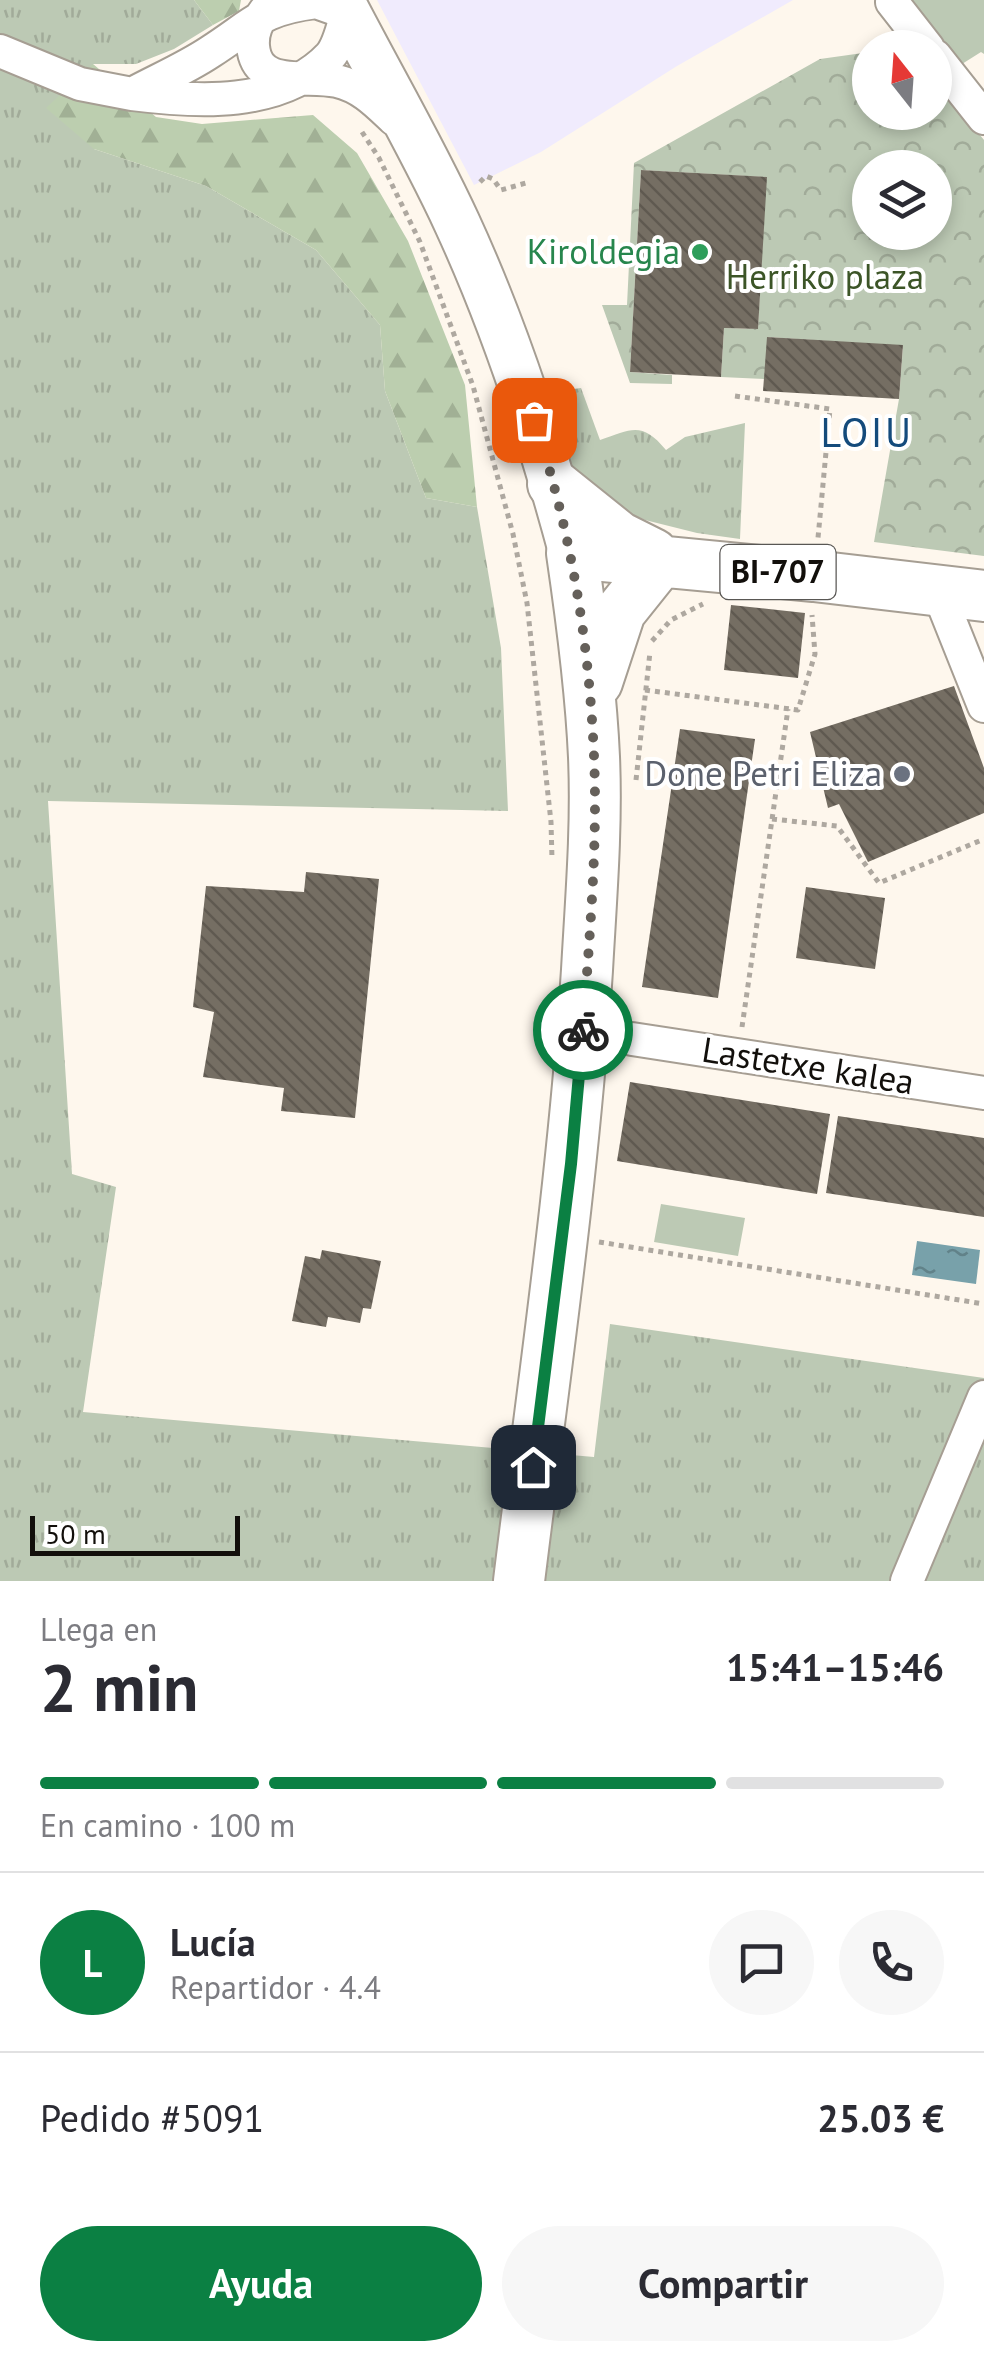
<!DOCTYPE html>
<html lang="es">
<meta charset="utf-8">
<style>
:root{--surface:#fff;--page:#f7f7f7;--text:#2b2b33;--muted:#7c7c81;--line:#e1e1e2;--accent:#0b8043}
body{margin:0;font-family:"PT Sans",sans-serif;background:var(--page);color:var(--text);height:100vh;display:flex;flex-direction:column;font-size:38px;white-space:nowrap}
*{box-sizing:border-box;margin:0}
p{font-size:32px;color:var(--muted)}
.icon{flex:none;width:55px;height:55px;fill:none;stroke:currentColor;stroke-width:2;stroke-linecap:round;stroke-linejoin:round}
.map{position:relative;height:1581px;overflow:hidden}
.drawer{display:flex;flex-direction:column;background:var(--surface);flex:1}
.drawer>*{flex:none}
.needle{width:65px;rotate:343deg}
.tools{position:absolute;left:852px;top:30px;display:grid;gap:20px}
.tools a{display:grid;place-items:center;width:100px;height:100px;border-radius:50%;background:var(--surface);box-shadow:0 5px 15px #0003;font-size:50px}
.scale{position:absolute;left:30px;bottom:25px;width:210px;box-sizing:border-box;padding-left:10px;border:5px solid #120f0b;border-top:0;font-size:28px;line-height:35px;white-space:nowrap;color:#120f0b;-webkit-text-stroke:8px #fff;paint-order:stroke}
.pin{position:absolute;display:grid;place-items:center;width:85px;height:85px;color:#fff;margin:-42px;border-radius:20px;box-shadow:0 5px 15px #0006}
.courier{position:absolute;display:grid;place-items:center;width:100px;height:100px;margin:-50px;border:8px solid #0b8043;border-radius:50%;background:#fff;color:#222;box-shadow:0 2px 12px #0007}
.summary em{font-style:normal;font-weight:700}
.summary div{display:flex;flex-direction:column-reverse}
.summary{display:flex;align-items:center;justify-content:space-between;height:170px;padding:0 40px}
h1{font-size:65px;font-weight:700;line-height:75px}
.bar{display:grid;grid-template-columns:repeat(4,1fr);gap:15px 10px;align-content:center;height:120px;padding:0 40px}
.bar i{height:12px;border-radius:8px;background:var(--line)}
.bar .on{background:var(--accent)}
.bar p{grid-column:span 4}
.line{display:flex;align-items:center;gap:25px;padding:0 40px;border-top:2px solid var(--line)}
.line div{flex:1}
.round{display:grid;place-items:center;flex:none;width:105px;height:105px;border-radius:52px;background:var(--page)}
.cta{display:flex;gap:20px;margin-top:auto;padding:20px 40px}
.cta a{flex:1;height:115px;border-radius:60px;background:var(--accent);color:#fff;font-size:40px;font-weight:700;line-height:115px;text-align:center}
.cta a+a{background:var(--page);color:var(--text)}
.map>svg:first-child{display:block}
</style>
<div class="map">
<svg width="984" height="1581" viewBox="0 0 984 1581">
<defs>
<pattern id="grass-tufts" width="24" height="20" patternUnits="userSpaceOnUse" patternTransform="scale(2.5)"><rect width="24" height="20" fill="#bcc9b4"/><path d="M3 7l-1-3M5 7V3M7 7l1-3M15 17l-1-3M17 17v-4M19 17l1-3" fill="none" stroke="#a1ab99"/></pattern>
<pattern id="forest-firs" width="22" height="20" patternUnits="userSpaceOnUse" patternTransform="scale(2.5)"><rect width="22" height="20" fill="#bcceaf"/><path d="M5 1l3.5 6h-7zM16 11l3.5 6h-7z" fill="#a1b095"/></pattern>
<pattern id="park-crowns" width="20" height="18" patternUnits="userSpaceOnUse" patternTransform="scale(2.5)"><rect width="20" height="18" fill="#bcc9b4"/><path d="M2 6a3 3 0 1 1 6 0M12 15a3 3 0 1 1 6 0" fill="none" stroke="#a1ab99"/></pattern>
<pattern id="water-ripples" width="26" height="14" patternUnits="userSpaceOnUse" patternTransform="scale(2.5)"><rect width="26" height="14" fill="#78a1aa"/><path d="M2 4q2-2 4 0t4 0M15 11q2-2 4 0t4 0" fill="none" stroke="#618289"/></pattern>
<pattern id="building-back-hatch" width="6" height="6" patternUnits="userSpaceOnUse" patternTransform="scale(2.5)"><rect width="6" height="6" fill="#756e63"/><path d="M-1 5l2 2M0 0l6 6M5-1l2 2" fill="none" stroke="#5f5950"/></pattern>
</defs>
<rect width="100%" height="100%" fill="#fef7ed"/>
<path fill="#f0ebfd" d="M377 0H793L677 66 541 152 474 185Z"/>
<path fill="url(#grass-tufts)" d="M0 0H194L213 25 174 49 136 64H93L94 149 206 186 316 250 380 325 385 391 426 498 477 507 501 648 508 811 48 801 72 1174 116 1187 83 1412 594 1457 610 1324 984 1378V1581H0Z
M581 388 600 440C632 429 642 421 666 450L685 437 745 423 740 539 697 533 645 520 611 505 570 466 564 439 566 390Z"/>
<path fill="url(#forest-firs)" d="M194 0H241L239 11 213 25Z
M93 64 156 117 202 124 313 115 357 153 408 241 465 385 477 507 426 498 385 391 380 325 316 250 206 186 94 149 46 108Z"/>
<path fill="url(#park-crowns)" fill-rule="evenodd" d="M870 52V112H935V79L984 140V556L874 542 899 399 903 346 768 337 764 379 721 377 724 328 758 329 766 177 641 170 630 372 672 375V384L630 383 602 305H627L634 163 820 59ZM870 168H935V232H870Z"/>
<path fill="#bcc9b4" d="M911 0H984V54L981 52 962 64Z
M661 1204 745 1218 738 1256 654 1242Z"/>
<path fill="url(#water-ripples)" d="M917 1241 980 1250 976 1284 912 1275Z"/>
<path fill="url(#building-back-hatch)" d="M641 170 767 177 758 329 724 328 721 377 630 372Z
M767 337 903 345 899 399 763 391Z
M731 605 805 613 798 678 724 670Z
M954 686 984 768V813L868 862 839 804 828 808 810 732Z
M680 729 755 739 718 998 642 987Z
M306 872 379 879 355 1118 281 1111 284 1088 203 1077 214 1012 193 1007 206 886 304 892Z
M806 887 885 898 875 969 796 958Z
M630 1082 830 1114 817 1194 617 1161Z
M838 1116 984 1138V1217L826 1193Z
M322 1250 381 1261 371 1309 363 1308 360 1323 328 1317 326 1327 292 1321 305 1256 320 1259Z"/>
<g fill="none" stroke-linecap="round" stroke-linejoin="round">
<defs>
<path id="minor" d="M316 2 347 13C343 26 339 46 330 56 281 108 196 102 132 94 158 80 186 68 210 52 254 24 260 9 316 2Z
M892 2 928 48
M265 11C257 22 252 32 253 46 257 90 307 74 337 81 362 87 376 102 394 119
M0 51 80 84 132 94
M935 56 984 118
M938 591 984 706
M632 1039 984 1093
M907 1581 984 1397"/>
<path id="secondary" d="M341 0C379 74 422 147 457 223 506 329 542 441 572 553"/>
<path id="primary" d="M553 484 619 537 653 554
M597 682 620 612 660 562
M519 1581C544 1378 574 1174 587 970 591 899 597 827 594 757 591 689 582 621 572 553L814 576 984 596"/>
</defs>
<use href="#minor" stroke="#a69e93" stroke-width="36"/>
<use href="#secondary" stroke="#a69e93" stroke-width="49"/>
<use href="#primary" stroke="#a69e93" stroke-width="54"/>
<path stroke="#aea8a0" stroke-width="5" stroke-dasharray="5 5" stroke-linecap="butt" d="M362 132 379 158 420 242 473 386 513 534 527 603 551 822 552 859
M480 182 486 176 493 179 501 190 526 183
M735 396 830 409 818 538
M652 641 671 620 703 604
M645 690 798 710 815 654 812 615
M636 780 650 652
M772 819 837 826 879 883 984 839
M742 1027 788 709
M599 1242 984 1304"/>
<use href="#minor" stroke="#fff" stroke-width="32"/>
<use href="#secondary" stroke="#fff" stroke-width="45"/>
<use href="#primary" stroke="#fff" stroke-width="50"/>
</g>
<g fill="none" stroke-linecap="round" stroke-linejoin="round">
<path stroke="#65605a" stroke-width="10" stroke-dasharray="0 18" d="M534 420C571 530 589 641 594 756 598 847 589 940 583 1030"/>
<path stroke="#0b8043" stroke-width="12" d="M533 1467 571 1164 583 1030"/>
</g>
<circle fill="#2e9e5b" stroke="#fff" stroke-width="4" cx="700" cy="252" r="10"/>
<circle fill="#6b7280" stroke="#fff" stroke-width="4" cx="902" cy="774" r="10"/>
<g text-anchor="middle" stroke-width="8" stroke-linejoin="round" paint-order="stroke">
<rect fill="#fff" stroke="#595754" stroke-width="2.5" x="720.5" y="545" width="115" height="54" rx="8"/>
<g font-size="32" font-weight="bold" fill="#120f0b">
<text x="778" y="583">BI-707</text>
</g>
<g font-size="35" fill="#27864d" stroke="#fff" text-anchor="end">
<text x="680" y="264">Kiroldegia</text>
</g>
<g font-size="35" fill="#3c5527" stroke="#fff">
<text x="825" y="289">Herriko plaza</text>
</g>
<g font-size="35" fill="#5b616d" stroke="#fff" text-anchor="end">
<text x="882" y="786">Done Petri Eliza</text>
</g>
<g font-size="35" fill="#120f0b" stroke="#fff">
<text transform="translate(808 1066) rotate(9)" y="12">Lastetxe kalea</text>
</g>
<g font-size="40" letter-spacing="2.5" fill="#144b7c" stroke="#fff">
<text x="867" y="447">LOIU</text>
</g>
</g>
</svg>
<div class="tools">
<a><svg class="needle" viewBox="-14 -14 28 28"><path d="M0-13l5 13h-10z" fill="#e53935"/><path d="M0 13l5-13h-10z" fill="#7c7c81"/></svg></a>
<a><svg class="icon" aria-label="layers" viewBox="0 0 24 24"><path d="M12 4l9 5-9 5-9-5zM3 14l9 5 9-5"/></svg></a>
</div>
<div class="scale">50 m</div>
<div class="pin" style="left:534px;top:420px;background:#ea580c"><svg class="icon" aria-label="bag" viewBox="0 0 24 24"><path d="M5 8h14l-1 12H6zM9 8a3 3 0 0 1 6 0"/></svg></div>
<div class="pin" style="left:533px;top:1467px;background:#1f2937"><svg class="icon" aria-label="home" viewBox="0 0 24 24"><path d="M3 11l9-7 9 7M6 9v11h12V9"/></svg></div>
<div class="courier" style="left:583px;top:1030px"><svg class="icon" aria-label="bike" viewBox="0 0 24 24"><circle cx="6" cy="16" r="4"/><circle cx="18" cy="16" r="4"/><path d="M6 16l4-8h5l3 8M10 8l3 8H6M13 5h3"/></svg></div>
</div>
<section class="drawer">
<div class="summary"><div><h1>2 min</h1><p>Llega en</p></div><em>15:41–15:46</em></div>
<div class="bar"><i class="on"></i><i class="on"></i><i class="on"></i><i></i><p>En camino · 100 m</p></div>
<div class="line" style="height:180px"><b class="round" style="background:var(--accent);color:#fff">L</b><div><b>Lucía</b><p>Repartidor · 4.4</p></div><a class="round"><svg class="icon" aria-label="chat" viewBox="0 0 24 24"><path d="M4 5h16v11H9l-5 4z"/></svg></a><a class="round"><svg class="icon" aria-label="phone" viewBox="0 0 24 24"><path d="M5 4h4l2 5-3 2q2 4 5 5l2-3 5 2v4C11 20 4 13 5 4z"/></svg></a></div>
<div class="line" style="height:130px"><div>Pedido #5091</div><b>25.03 €</b></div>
<div class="cta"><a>Ayuda</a><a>Compartir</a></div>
</section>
